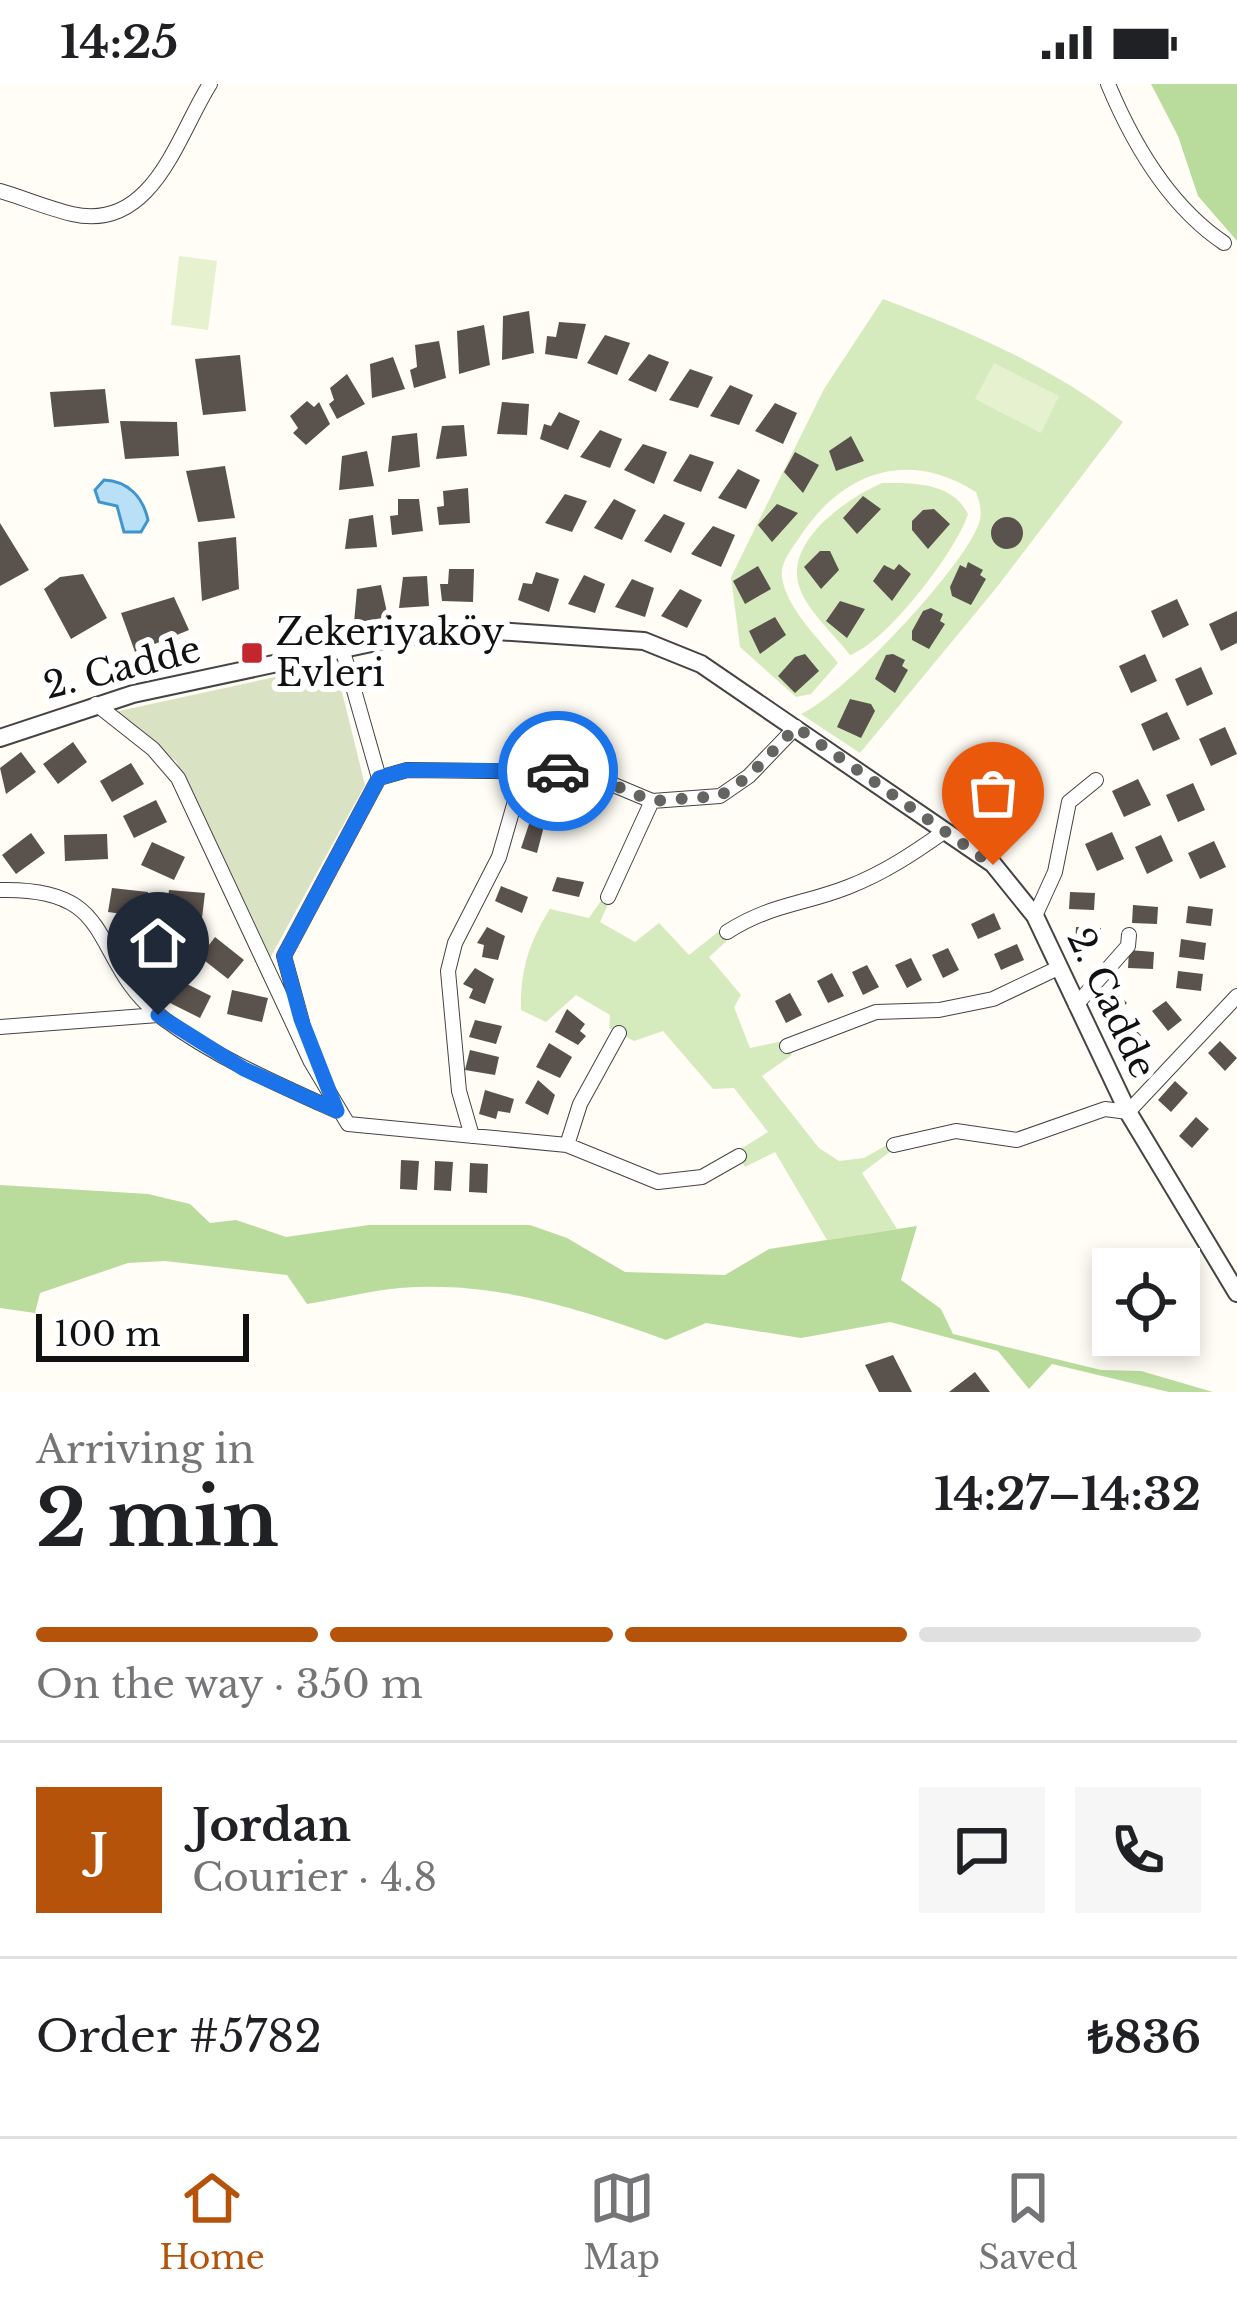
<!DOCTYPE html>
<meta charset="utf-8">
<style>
:root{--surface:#fff;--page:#f6f6f6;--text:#202124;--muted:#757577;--line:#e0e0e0;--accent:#b45309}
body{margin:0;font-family:"Libre Baskerville",serif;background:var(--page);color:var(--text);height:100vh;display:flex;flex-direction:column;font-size:45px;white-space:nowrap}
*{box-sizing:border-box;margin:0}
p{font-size:39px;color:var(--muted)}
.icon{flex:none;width:66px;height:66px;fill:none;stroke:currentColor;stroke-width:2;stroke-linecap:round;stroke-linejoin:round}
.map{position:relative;height:1308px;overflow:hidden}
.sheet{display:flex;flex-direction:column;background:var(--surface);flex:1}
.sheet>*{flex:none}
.controls{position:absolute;left:1092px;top:1164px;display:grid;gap:24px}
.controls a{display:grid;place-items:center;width:108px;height:108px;border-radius:0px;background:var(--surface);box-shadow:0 6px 18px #0003;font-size:60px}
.scale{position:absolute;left:36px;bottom:30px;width:213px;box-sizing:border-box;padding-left:12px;border:6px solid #111;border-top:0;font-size:33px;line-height:42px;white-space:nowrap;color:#111;-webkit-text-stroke:9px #fff;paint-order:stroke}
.pin{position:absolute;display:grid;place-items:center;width:102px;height:102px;color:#fff;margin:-123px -51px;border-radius:50% 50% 50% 0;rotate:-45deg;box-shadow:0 0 12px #0007}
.pin .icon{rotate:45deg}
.courier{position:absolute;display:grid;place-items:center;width:120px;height:120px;margin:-60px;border:9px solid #1a73e8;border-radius:50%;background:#fff;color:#222;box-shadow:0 3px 15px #0007}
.head em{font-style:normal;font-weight:800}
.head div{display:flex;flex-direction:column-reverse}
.head{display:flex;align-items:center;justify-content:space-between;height:204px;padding:0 36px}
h1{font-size:78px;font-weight:800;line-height:90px}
.bar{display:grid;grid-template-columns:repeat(4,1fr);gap:18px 12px;align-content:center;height:144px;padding:0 36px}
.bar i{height:15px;border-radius:9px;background:var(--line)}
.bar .active{background:var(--accent)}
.bar p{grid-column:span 4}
.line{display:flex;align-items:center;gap:30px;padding:0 36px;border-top:3px solid var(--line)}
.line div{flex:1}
.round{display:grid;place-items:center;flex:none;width:126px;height:126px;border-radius:0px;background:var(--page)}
.status{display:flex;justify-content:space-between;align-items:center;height:84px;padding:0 60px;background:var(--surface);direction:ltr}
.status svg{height:33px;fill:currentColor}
.tab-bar{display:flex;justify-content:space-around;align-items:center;height:168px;border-top:3px solid var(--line);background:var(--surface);font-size:33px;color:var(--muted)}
.tab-bar a{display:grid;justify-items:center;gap:6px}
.tab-bar .active{color:var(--accent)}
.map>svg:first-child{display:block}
</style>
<div class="status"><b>14:25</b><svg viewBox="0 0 49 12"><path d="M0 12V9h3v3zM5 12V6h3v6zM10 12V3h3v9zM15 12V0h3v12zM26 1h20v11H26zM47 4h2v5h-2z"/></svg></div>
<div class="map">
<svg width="1237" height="1308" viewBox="0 0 1237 1308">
<rect width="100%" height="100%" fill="#fffdf5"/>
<path fill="#d5ebbd" d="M883 215C968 247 1051 282 1123 338L997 503 860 669 801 630C843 612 968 480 980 436 982 426 979 416 976 408 908 365 844 387 801 451 793 464 780 477 782 493 786 524 820 556 838 579L811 610 796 613 740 563 731 493 824 305Z
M882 399C914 399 952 398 968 430 957 466 886 559 850 571 835 551 806 526 799 502 785 456 848 414 882 399Z
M605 811 610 816 600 838 635 858 659 839 689 871 723 844 731 853 709 873 741 911 734 923 750 964 783 957 792 971 762 992 819 1064 839 1077 864 1074 892 1058 895 1064 862 1089 897 1145 827 1156 775 1068 745 1083 736 1068 768 1048 734 1004 713 1005 663 947 634 957 609 944 610 931 576 911 546 938 521 926C520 887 529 858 550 825L589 834Z"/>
<path fill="#b9dc9c" d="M1151 0H1237V157L1198 112 1178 52Z
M0 1101 148 1110 190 1120 210 1139 236 1136 286 1153 369 1141H530L567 1154 625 1188 725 1191 769 1165 917 1142 901 1196 941 1225 953 1250 1101 1286 1141 1287 1213 1308H1169L1052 1280 1029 1305 998 1267 890 1238 801 1254 706 1239 666 1256C581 1225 492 1196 400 1204 369 1207 338 1215 307 1220L287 1191 165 1177 128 1179 40 1209 35 1229 0 1224Z"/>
<path fill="#d9e3c4" d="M312 585 339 596 365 701 270 874 176 677 115 634 119 627Z"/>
<path fill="#e6f2cf" d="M179 172 217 177 208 246 171 241Z
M994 279 1059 312 1041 349 975 315Z"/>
<path fill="#b9e0f7" stroke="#3f96cf" stroke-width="3" d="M104 396C128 397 143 413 148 436L141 448H124L117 422 99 418 95 406Z"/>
<path fill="#5a524d" d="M529 227 534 269 502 276 503 232Z
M559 238 586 240 577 275 545 270 547 252 556 253Z
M484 241 490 281 459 290 457 247Z
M605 251 630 259 617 291 587 279Z
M439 257 446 294 414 304 410 286 417 283 415 261Z
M649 270 669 278 656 308 628 296Z
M240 271 246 327 203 331 195 275Z
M393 273 405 305 372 314 370 280Z
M690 285 713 293 698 324 669 316Z
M347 290 365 320 337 335 329 320 334 316 330 304Z
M730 301 753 311 739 341 710 332Z
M105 305 109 339 54 343 50 308Z
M307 317 314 323 319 318 330 340 306 361 293 349 298 344 290 332Z
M502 318 529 320 527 351 497 350Z
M775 319 797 329 783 360 755 347Z
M559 328 580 337 568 366 540 355 544 340 551 342Z
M120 337 177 338 179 372 125 375Z
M464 341 467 372 436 375 442 342Z
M600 346 622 355 610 384 580 373Z
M417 349 420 383 388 388 392 352Z
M851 352 864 377 836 387 829 367Z
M643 360 667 368 654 400 624 386Z
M367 367 374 402 339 406 342 372Z
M795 368 819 381 803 409 784 388Z
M690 370 714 378 701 408 673 397Z
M225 382 235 434 198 438 186 387Z
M738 385 760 396 746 425 718 414Z
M468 404 470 439 439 441 437 423 444 422 443 407Z
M565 410 587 417 572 448 545 439Z
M863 412 881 425 857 450 843 434Z
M398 415H419L423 447 392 451 390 432 398 431Z
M614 415 636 426 622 456 594 444Z
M777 420 798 429 772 458 758 441Z
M934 425 950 440 928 465 912 446V437L923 426Z
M664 430 685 439 671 469 644 457Z
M373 431 377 463 345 465 349 435Z
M991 449a16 16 0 1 1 32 0a16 16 0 1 1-32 0Z
M0 439 29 486 0 502Z
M713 442 735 451 721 483 691 470Z
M236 453 239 505 202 517 198 458Z
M820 467H830L839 486 821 505 804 483Z
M968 478 983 486 980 491 986 495 971 521 952 512 950 503 960 481 966 484Z
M899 480 911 490 892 517 873 497 884 481 894 486Z
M758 482 771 505 745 520 733 497Z
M449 485H474L473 518 442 517 440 500H448Z
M536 488 559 495 549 528 518 516 523 499 532 500Z
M83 490 107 534 71 555 44 505 60 493Z
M584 491 605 500 595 529 568 520Z
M427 492 429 522 399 524 403 493Z
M632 495 654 504 645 533 615 523Z
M381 501 388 533 354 539 357 505Z
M680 505 702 516 687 544 661 532Z
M174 513 189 546 135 568 121 529Z
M1177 515 1189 541 1163 554 1151 527Z
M840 517 865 525 847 554 826 537Z
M931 524 943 530 940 537 945 540 929 565 912 556V547L923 527Z
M1237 527V559L1221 567 1209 540Z
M775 533 786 551 760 570 749 547Z
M805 570 819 587 795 609 778 592 795 573Z
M893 570 905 576 902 582 908 586 895 609 875 595 886 571Z
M1145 570 1157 597 1131 609 1119 582Z
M1201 583 1213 610 1187 622 1175 595Z
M850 615 871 620 875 627 861 654 837 643Z
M1167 628 1180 655 1153 667 1141 640Z
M1225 643 1237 670 1211 682 1199 655Z
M73 658 87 678 58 700 43 680Z
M21 668 36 688 6 710 0 684Z
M131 679 144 700 112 718 100 697Z
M1138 695 1151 721 1124 733 1112 707Z
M1193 699 1205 726 1178 738 1166 711Z
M156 716 167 738 134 754 123 732Z
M530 737 544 742 537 769 521 764Z
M1112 748 1124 775 1097 787 1085 760Z
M31 749 45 769 16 790 2 771Z
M107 750 108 775 65 777 64 751Z
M1161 751 1173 777 1147 790 1135 763Z
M1214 757 1226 783 1200 795 1188 769Z
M152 758 185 773 174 796 141 781Z
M557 793 584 798 579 813 552 807Z
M501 802 528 813 522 829 495 817Z
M112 804 148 808 144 833 108 828Z
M169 806 205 809 202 834 166 830Z
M1070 808 1095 809 1094 826 1069 825Z
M1133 821 1158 823 1157 840 1132 839Z
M1188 822 1213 825 1211 842 1186 839Z
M994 829 1001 845 978 855 971 840Z
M487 843 505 852 498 876 482 873 484 861 477 859Z
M1076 843 1101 844 1100 862 1075 860Z
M215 853 244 876 228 895 200 873Z
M1181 855 1206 859 1204 876 1179 873Z
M170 856 171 881 135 882 134 858Z
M1017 860 1024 876 1001 886 994 870Z
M948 864 959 886 943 894 932 871Z
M1129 866 1154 868 1153 885 1128 884Z
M911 874 922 896 907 904 895 881Z
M867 881 879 903 863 911 852 888Z
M475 884 494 895 485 920 469 914 473 905 463 900Z
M1178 887 1203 890 1201 907 1176 904Z
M832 889 844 912 828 919 817 897Z
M179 896 211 912 200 934 168 918Z
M1109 901 1127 919 1114 931 1096 913Z
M232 906 268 914 262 938 227 930Z
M790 909 802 931 786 939 775 917Z
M1166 917 1182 936 1168 947 1152 927Z
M567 925 585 940 580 947 586 952 578 961 555 948Z
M475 936 502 942 496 960 469 953Z
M1136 946 1153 964 1140 976 1123 958Z
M1220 957 1237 974 1225 987 1208 969Z
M549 959 572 973 560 994 536 983Z
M470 966 499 973 495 991 465 986Z
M538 996 555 1011 548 1031 525 1019Z
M1175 997 1188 1009 1171 1028 1158 1016Z
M485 1006 514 1015 510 1029 498 1027 496 1035 479 1030Z
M1196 1033 1209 1045 1192 1064 1179 1052Z
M401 1076 419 1077 417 1106 400 1105Z
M435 1077 453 1078 451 1107 434 1106Z
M470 1079 488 1080 487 1109 469 1108Z
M893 1271 912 1308H879L865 1281Z
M975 1288 990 1308H949Z"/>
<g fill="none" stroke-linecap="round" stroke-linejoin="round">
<defs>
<path id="minor" d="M1108 0C1133 60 1169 122 1224 159
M0 107C24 114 47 124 72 130 153 149 178 50 210 0
M96 620 153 665 178 694 311 978 348 1040 567 1061 658 1098 702 1093 739 1072
M379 694 407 686 583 688 652 717 720 712 749 692 796 643
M0 806C123 803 86 876 164 935 217 974 277 1000 337 1027
M608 813 652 717
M1035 832 1055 788 1069 718 1096 696
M727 848C771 820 802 821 848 803 884 789 914 769 945 747
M1076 921 1128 862 1129 851
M302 938 284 872 379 694 342 564
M0 943 158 931
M787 962 876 928 939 926 993 915 1058 884
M472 1052 459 1007 448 887 455 859 499 773 524 686
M567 1061 580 1020 619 949
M894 1061 956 1047 1017 1056 1105 1025 1128 1028 1237 912"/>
<path id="tertiary" d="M0 654 133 610 404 552 497 547 644 557 701 580 993 780 1035 832 1128 1028 1237 1209"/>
</defs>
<use href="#minor" stroke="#444" stroke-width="16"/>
<use href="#tertiary" stroke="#444" stroke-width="20"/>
<use href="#minor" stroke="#fff" stroke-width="14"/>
<use href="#tertiary" stroke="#fff" stroke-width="16"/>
</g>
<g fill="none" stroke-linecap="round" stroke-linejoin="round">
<path stroke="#646461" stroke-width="12" stroke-dasharray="0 21.6" d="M558 687 583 688 652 717 720 712 749 692 796 643 993 781"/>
<path stroke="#1a73e8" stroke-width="15" d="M158 931 244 985 337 1027 301 935 284 872 379 694 407 686 558 687"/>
</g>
<rect fill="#c4262e" stroke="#fff" stroke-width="4.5" x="240" y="557" width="24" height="24" rx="6"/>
<g text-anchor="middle" stroke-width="12" stroke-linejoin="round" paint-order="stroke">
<g font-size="36" fill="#111" stroke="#fff" text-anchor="start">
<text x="276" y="561">Zekeriyaköy<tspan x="276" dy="41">Evleri</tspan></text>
</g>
<g font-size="36" fill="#111" stroke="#fff">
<text transform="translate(122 583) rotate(-14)" y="13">2. Cadde</text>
<text transform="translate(1112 919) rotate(65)" y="13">2. Cadde</text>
</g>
</g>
</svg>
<div class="controls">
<a><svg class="icon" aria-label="locate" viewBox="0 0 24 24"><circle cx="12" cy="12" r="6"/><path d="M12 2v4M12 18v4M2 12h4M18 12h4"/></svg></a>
</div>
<div class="scale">100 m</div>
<div class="pin" style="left:993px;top:781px;background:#ea580c"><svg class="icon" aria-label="bag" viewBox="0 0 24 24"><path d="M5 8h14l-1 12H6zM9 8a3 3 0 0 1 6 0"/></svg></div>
<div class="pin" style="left:158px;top:931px;background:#1f2937"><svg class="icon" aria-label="home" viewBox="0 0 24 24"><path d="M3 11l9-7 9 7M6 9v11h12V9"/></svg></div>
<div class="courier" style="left:558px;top:687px"><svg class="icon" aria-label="car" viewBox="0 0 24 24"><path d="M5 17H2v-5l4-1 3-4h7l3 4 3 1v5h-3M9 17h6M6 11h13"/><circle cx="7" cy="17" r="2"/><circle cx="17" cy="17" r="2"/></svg></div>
</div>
<section class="sheet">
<div class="head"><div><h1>2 min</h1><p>Arriving in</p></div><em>14:27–14:32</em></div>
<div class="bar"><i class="active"></i><i class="active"></i><i class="active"></i><i></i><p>On the way · 350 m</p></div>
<div class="line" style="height:216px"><b class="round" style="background:var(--accent);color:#fff">J</b><div><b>Jordan</b><p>Courier · 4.8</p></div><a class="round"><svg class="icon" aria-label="chat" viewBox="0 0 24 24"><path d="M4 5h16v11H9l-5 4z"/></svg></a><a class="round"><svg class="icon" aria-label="phone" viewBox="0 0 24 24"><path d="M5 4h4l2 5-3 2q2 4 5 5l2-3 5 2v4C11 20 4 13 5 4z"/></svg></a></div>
<div class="line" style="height:156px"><div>Order #5782</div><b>₺836</b></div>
</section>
<nav class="tab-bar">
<a class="active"><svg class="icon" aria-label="home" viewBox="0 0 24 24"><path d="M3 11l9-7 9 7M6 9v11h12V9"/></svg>Home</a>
<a><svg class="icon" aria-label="map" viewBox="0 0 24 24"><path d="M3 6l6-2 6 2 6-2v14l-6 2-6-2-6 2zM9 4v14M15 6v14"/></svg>Map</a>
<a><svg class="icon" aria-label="saved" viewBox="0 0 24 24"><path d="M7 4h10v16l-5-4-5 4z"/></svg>Saved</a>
</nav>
